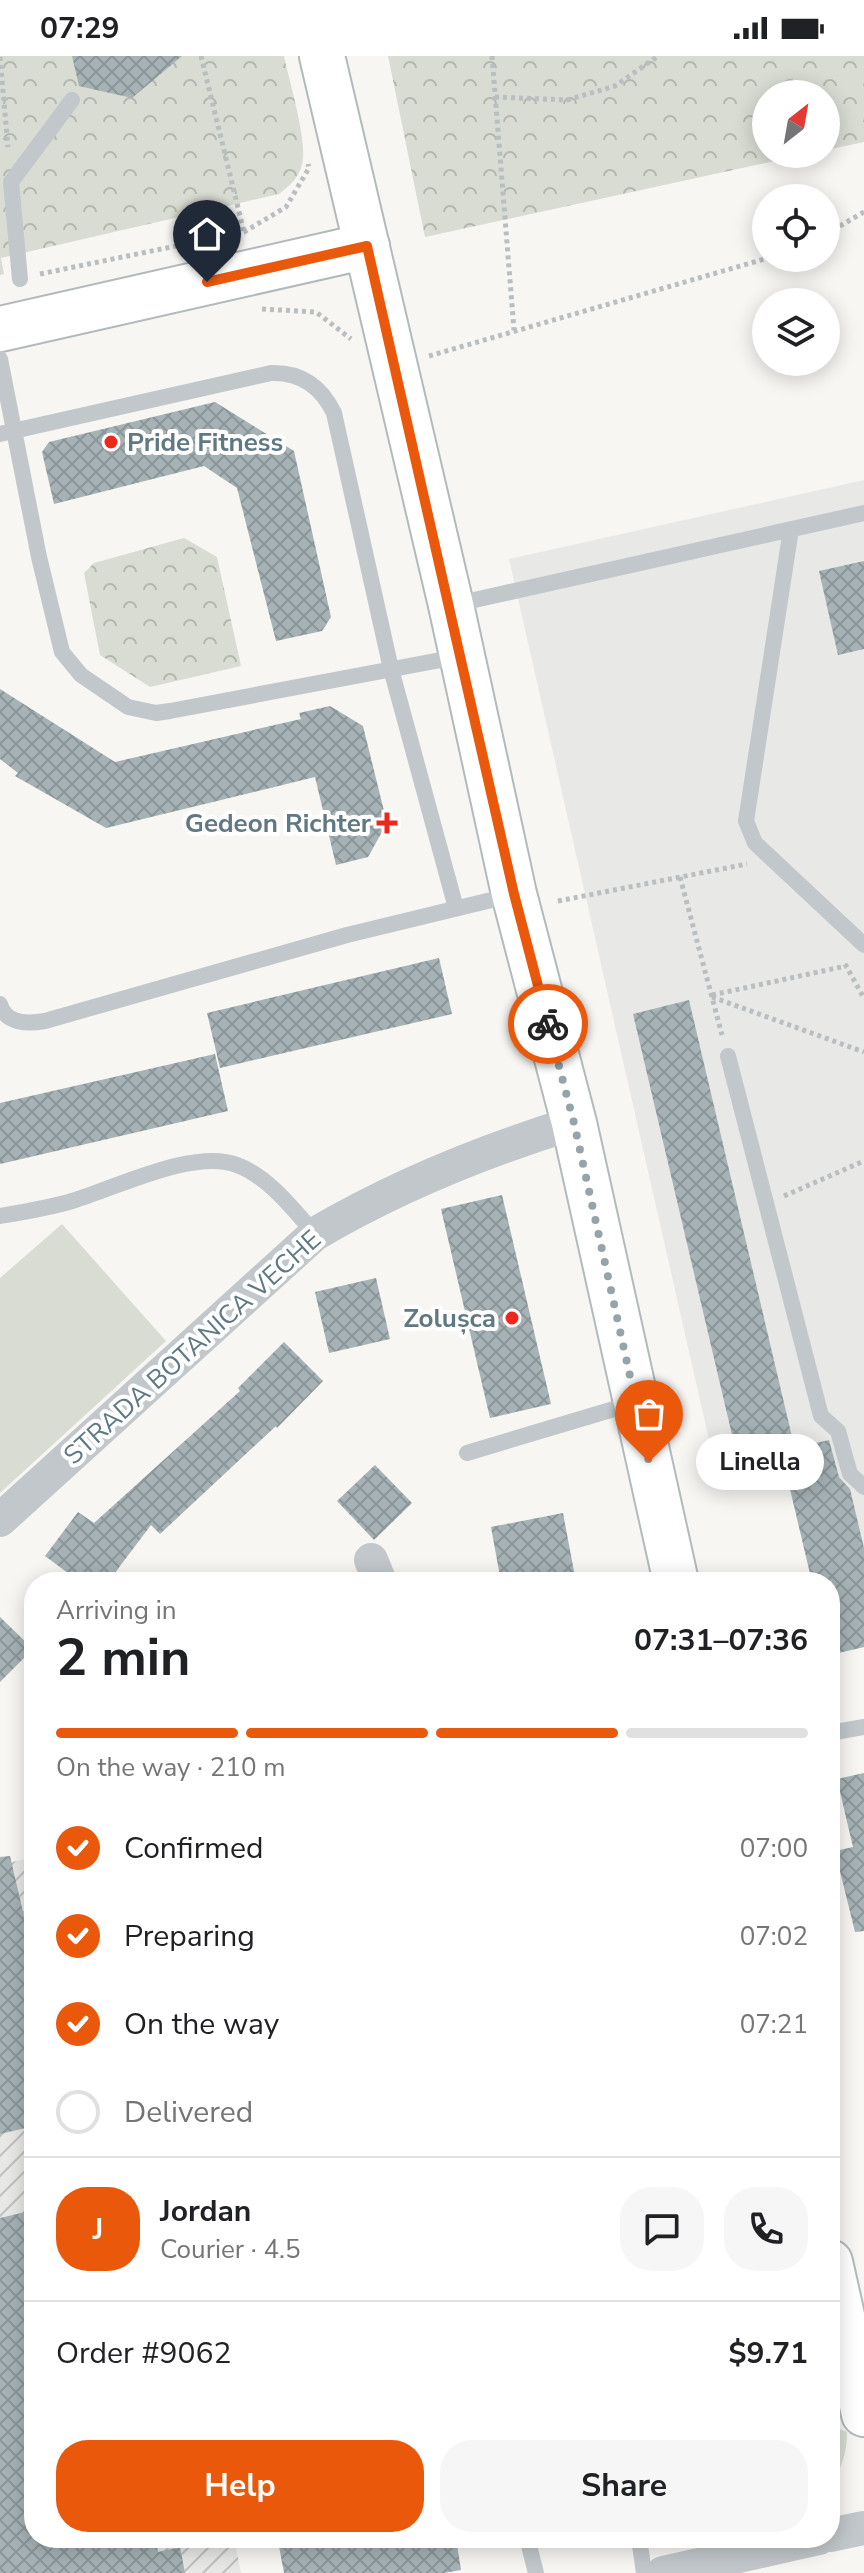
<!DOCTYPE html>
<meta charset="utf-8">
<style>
:root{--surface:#fff;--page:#f6f6f6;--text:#202124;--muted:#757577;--line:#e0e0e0;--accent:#ea580c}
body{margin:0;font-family:"Nunito Sans",sans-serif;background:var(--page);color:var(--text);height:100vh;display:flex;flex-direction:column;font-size:30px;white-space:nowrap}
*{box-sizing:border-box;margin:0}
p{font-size:26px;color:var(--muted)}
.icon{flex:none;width:44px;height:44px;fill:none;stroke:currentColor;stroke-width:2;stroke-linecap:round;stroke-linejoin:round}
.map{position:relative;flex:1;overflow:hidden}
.side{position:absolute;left:24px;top:1516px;width:816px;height:976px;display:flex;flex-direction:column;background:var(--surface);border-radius:32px;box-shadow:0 4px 20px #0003}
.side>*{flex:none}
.needle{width:52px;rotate:31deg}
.fabs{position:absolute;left:752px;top:24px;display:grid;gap:16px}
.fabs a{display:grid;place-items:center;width:88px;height:88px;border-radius:50%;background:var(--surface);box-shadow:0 4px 20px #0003;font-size:40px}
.pin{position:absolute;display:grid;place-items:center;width:68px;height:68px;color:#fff;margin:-82px -34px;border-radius:50% 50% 50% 0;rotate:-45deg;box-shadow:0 0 8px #0007}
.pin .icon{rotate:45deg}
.courier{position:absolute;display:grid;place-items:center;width:80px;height:80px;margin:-40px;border:6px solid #ea580c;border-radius:50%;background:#fff;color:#222;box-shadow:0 2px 10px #0007}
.bubble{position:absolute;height:56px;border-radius:28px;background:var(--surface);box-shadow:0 4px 20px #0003;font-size:26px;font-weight:700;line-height:56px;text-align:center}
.headline em{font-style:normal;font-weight:700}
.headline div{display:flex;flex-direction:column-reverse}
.headline{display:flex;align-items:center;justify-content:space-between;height:136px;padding:0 32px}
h1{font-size:52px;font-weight:700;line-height:60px}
.bar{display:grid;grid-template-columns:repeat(4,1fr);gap:12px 8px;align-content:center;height:96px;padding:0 32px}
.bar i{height:10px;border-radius:6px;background:var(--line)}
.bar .active{background:var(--accent)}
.bar p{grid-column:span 4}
.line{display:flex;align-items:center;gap:20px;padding:0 32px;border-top:2px solid var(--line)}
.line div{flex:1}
.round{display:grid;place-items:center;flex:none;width:84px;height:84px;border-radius:32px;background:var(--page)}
ol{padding:0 32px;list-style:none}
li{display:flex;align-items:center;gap:24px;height:88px}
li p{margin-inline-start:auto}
li .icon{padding:8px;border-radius:50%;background:var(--accent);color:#fff;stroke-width:4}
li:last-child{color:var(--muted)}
li i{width:44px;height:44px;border:4px solid var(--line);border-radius:50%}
.primary-button{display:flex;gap:16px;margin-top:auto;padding:16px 32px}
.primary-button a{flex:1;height:92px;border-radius:32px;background:var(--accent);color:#fff;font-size:32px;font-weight:700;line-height:92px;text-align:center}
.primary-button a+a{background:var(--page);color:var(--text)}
.status{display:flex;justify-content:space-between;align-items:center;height:56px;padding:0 40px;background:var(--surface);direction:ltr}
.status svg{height:22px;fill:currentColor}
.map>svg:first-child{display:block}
</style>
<div class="status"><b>07:29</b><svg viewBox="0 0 49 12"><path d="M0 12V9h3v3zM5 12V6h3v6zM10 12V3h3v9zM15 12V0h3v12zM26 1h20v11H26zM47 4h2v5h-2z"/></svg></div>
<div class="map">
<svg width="864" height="2517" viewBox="0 0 864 2517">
<defs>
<pattern id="industrial-furrows" width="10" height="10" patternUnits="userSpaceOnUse" patternTransform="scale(2)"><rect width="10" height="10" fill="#e8e8e7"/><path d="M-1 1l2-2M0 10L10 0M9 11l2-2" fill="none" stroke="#bfc1c1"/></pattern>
<pattern id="forest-crowns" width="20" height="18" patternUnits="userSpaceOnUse" patternTransform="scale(2)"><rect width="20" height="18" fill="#d8dcd2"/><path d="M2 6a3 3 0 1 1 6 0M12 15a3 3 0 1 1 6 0" fill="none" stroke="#b3b7b0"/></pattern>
<pattern id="building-cross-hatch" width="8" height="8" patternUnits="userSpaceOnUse" patternTransform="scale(2)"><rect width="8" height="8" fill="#a6b2b6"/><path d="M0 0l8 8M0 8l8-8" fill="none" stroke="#8b9699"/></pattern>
</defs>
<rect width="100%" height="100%" fill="#f7f6f3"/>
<path fill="#e8e8e7" d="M864 424V1591L830 1599V1526H812L783 1403 717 1419 509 503Z"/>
<path fill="url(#industrial-furrows)" d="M34 1801V2482H234L241 2517H26L0 2500V1809Z"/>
<path fill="#d8dcd2" d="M62 1168 166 1285 0 1437V1222Z
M830 2369 847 2376C847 2397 842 2412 830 2429Z"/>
<path fill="url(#forest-crowns)" d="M0 0H284C289 25 308 85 302 108 299 122 290 129 279 138L1 202 4 218 0 219Z
M388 0H864V86L826 94V38H766V98H807L425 181Z
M184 482 217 501 241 610 150 631 100 599 84 517 94 507Z"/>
<path fill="url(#building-cross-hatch)" d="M72 0H182L132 42 79 30Z
M215 346 294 395 331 561 322 575 276 585 237 432 204 410 54 448 42 396 49 386Z
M864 505V593L838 599 819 515Z
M0 633 115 706 301 663 299 657 330 650 363 670 387 767 368 801 336 809 315 721 106 772 15 720 18 717 0 703Z
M439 902 452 958 220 1012 207 957Z
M689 944 793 1385 737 1400 633 958Z
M215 998 228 1055 0 1108V1047Z
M502 1139 551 1348 490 1362 441 1153Z
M376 1222 390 1283 329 1297 315 1236Z
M284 1286 323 1325 277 1372 276 1370 160 1478 151 1469 108 1526H80L45 1500 78 1456 94 1467 240 1335 238 1332Z
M829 1384 839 1421 850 1433 864 1492V1591L830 1599V1526H812L781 1395Z
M375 1409 412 1447 374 1484 337 1445Z
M563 1457 576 1526H501L491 1471Z
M0 1561 33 1593 0 1626Z
M864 1717V1875L855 1876 835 1795 853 1791 837 1723Z
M10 1800 34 1903V2070L0 2078V1801Z
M34 2154V2482H155L158 2496 180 2491 185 2517H0V2162Z
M293 2482H456L461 2514 444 2517H284L278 2485Z"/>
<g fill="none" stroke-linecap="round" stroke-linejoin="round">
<defs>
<path id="secondary" d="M322 0 451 549 514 838 574 1067 676 1526
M830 2206 864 2358"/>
<path id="primary" d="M0 273 367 190"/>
</defs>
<use href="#secondary" stroke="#b1babd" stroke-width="48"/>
<use href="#primary" stroke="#b2b9bc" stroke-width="48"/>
<path stroke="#b9bec0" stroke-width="5" stroke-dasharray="4 4" stroke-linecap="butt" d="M201 0 244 176
M492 0 514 274
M0 1 8 91
M495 41 567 44 615 30 658 0
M826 178 864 156
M40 218 244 176 286 151 309 112 308 108
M262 253 316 256 351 283
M429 300 768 202
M680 821 722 979
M558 845 747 808
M845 908 864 942
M712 939 846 910
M712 941 864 996
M784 1140 864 1105"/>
<path stroke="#c1c7ca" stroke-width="16" d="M20 223 11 126 72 44
M0 303 39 501 62 596 81 619 128 651 156 657 170 655 462 600
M0 378 271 317C300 316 321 330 334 357L391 613 456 852
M791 473 746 765 755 787 864 889
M452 549 864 457
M0 948C5 968 28 968 45 965L347 879 512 839
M728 1000 821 1360 838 1375 850 1418 864 1431
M0 1160C24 1156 49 1152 72 1145 116 1132 194 1092 237 1109 269 1121 293 1153 315 1178
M467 1397 634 1347
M830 1677 864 1671
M527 2482 536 2517
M639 2482 644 2517"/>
<path stroke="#c1c7ca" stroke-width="34" d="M0 1464 315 1178C395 1131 486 1094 574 1067
M371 1504 380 1526
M830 2479 864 2472
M663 2517 819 2482"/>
<use href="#secondary" stroke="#fff" stroke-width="44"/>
<use href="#primary" stroke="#fff" stroke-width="44"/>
</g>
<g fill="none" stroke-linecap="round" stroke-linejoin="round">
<path stroke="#95a4a9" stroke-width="8" stroke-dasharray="0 14.4" d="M548 968 574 1067 649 1406"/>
<path stroke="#ea580c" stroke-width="10" d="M207 226 367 190 514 838 548 968"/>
</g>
<g fill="#ef271b" stroke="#fff" stroke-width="3">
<circle cx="111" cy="386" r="8"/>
<path d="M383 755h8v8h8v8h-8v8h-8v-8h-8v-8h8z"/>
<circle cx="512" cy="1262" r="8"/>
</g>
<g text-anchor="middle" stroke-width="8" stroke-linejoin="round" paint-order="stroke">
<g font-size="26" font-weight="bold" fill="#607881" stroke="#fff" text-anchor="end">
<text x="127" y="395" text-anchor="start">Pride Fitness</text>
<text x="371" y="776">Gedeon Richter</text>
<text x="496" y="1271">Zolușca</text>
</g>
<g font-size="26" fill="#607881" stroke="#fff">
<text transform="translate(192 1291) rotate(-42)" y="9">STRADA BOTANICA VECHE</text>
</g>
</g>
</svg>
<div class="fabs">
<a><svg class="needle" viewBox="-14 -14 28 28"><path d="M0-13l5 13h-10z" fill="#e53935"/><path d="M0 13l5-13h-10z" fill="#757577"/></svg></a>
<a><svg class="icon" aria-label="locate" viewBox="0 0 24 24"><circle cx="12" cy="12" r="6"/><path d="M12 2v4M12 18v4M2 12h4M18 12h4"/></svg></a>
<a><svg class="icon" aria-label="layers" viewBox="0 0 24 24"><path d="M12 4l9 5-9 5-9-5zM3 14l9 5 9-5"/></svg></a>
</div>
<div class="pin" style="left:649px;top:1406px;background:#ea580c"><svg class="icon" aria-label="bag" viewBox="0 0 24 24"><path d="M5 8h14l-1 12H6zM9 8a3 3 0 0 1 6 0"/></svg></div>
<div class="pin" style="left:207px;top:226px;background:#1f2937"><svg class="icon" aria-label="home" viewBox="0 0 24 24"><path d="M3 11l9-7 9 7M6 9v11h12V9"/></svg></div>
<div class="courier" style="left:548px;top:968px"><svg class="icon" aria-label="bike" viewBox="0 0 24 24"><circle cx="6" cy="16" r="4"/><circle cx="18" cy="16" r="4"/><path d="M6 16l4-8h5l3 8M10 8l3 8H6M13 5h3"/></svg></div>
<div class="bubble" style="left:696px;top:1378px;width:128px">Linella</div>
<section class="side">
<div class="headline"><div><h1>2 min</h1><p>Arriving in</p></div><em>07:31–07:36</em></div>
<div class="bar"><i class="active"></i><i class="active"></i><i class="active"></i><i></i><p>On the way · 210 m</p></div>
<ol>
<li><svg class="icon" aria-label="check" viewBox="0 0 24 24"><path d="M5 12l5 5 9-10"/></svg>Confirmed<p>07:00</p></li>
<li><svg class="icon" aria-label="check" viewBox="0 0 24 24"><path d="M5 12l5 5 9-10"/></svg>Preparing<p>07:02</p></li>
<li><svg class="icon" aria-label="check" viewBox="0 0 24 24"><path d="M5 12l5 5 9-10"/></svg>On the way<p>07:21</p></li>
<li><i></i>Delivered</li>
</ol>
<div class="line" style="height:144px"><b class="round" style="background:var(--accent);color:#fff">J</b><div><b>Jordan</b><p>Courier · 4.5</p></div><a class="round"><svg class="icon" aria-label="chat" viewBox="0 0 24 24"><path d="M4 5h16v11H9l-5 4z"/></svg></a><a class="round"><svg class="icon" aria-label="phone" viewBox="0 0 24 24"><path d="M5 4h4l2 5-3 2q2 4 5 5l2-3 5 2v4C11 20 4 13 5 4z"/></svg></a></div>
<div class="line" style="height:104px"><div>Order #9062</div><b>$9.71</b></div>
<div class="primary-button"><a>Help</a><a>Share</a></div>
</section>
</div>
